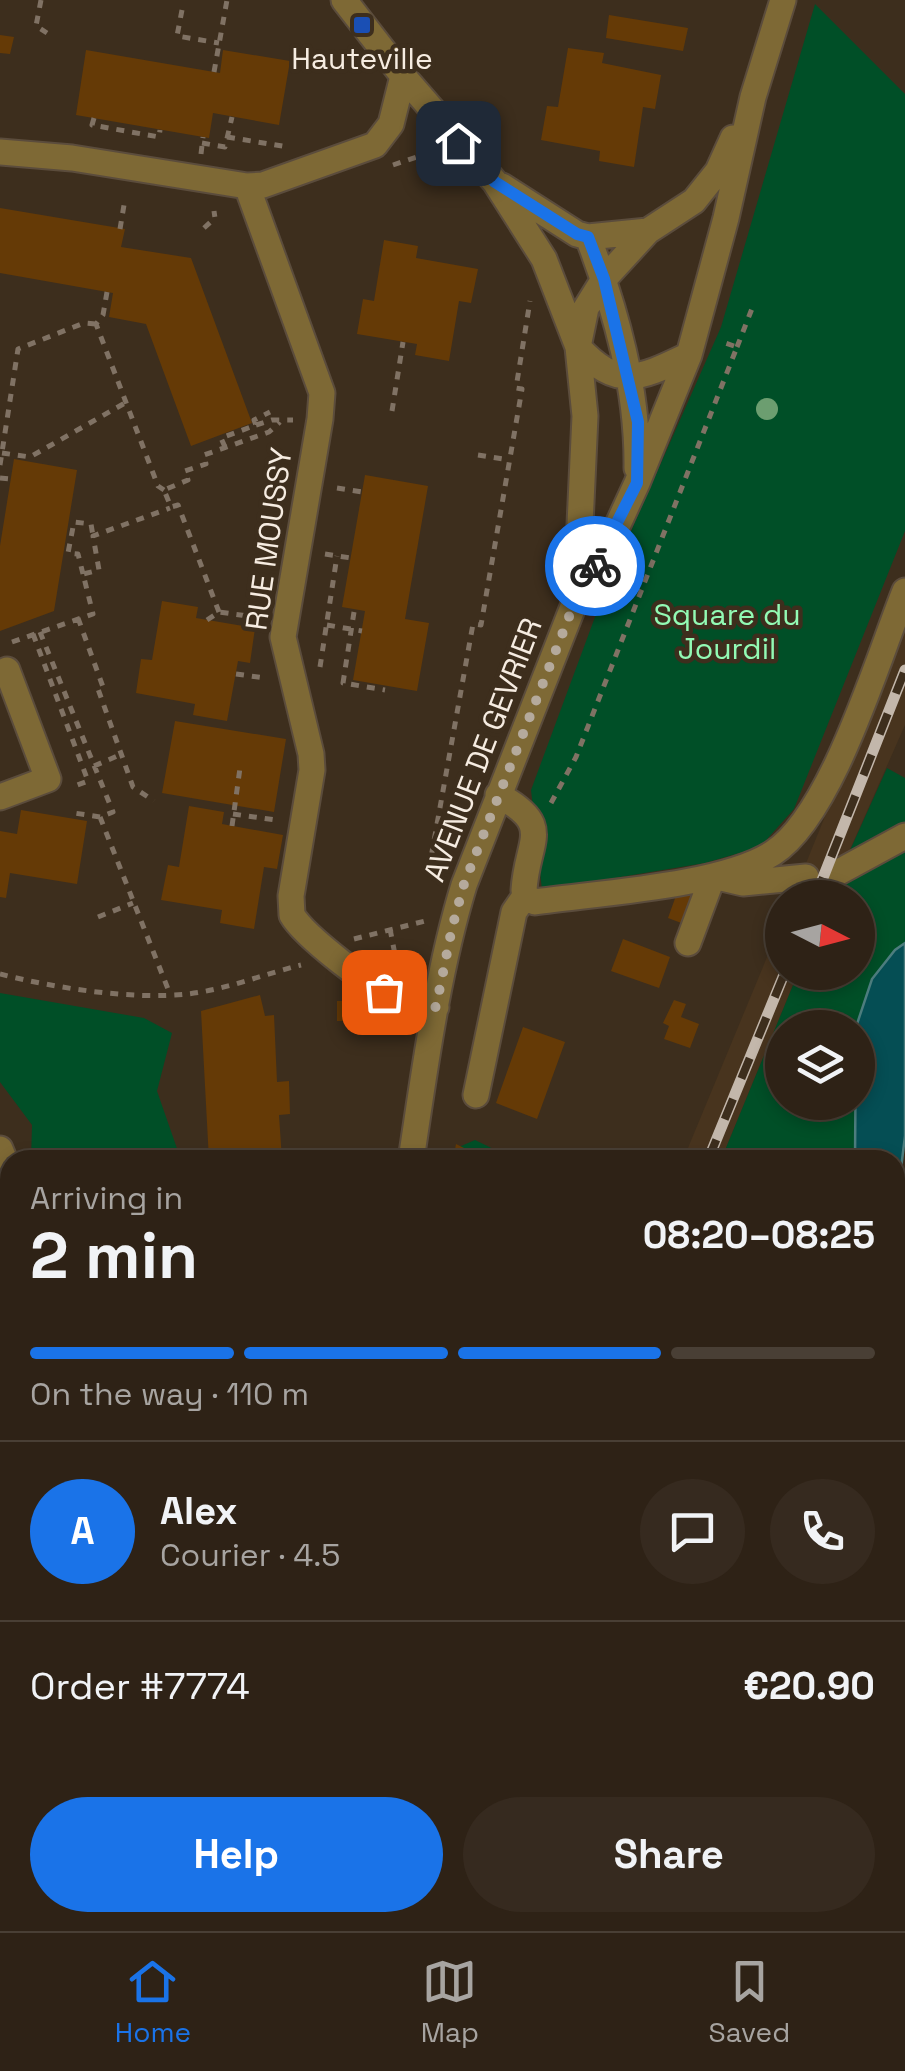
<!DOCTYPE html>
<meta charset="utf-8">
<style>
:root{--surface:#2e2216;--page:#362a1f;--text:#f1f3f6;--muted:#a7a4a1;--line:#493f35;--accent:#1a73e8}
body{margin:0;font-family:"Space Grotesk",sans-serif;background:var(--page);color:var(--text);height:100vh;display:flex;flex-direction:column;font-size:38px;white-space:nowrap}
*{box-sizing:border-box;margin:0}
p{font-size:32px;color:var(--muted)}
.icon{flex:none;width:55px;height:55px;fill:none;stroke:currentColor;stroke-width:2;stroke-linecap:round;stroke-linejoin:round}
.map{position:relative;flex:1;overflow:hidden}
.panel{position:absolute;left:0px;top:1150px;width:905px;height:782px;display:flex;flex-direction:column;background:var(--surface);border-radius:30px 30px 0 0;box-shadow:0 5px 15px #0003,0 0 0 2px var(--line)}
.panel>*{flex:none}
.needle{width:65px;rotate:96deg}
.tools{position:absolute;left:765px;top:880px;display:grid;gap:20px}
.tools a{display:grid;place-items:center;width:110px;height:110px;border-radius:50%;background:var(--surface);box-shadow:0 5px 15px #0003,0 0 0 2px var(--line);font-size:50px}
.pin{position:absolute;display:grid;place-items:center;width:85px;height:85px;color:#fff;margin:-42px;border-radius:20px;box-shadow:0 5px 15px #0006}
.courier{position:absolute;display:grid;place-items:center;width:100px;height:100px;margin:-50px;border:8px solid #1a73e8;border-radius:50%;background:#fff;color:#222;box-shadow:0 2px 12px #0007}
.overview em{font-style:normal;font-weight:700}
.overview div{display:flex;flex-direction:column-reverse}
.overview{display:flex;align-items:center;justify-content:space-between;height:170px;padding:0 30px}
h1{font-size:65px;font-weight:700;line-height:75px}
.bar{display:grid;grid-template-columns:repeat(4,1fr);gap:15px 10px;align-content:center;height:120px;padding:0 30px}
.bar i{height:12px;border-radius:8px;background:var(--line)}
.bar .active{background:var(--accent)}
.bar p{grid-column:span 4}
.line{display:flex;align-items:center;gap:25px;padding:0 30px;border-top:2px solid var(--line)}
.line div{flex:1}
.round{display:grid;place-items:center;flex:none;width:105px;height:105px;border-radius:52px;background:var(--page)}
.primary-button{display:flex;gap:20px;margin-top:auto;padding:20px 30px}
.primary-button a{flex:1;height:115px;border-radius:60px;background:var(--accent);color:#fff;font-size:40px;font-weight:700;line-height:115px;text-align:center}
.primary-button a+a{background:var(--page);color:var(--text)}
.menu{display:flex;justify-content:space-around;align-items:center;height:140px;border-top:2px solid var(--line);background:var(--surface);font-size:28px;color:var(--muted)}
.menu a{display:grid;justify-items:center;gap:5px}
.menu .active{color:var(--accent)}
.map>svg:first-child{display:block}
</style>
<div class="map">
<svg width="905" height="1931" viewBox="0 0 905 1931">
<rect width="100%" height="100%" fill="#3d2e1d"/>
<path fill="#48341e" d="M905 618V725L829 897 792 898Z
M782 921V972L798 973 721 1160H683Z
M225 1923H279L271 1931H217Z"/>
<path fill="#004f27" d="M815 4 905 94V531L794 809 760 847 705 863 542 890 531 790 605 590 721 327Z
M887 768 905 778V943C875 964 867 995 856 1027L782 1028V1102L855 1103V1160H721L798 973 858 972V898L829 897Z
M0 993 144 1018 172 1033 157 1091 181 1160H31L32 1125 0 1082Z
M475 1140 516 1160H429Z
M10 1279V1451L0 1466V1301Z
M10 1839V1922L99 1923 95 1931H0V1848Z
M106 1923H225L217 1931H123Z"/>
<path fill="#054e54" stroke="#4d7d7e" stroke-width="2.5" d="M905 943V1136L897 1201 905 1245V1840L895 1874V1160H855L856 1027 872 979 895 950Z
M757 1923V1922L881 1923 878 1931H756Z"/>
<path fill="#653a06" d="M609 15 688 28 683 51 606 38Z
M0 35 14 37 10 54 0 53Z
M568 48 604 53 602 63 661 75 655 109 643 107 634 167 599 161 600 151 541 140 547 106 558 107Z
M86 50 220 73 223 50 290 61 279 125 213 113 209 138 76 115Z
M0 208 125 229 121 247 191 258 252 423 191 446 146 324 109 317 113 293 0 273Z
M384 240 418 246 416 258 478 269 471 303 459 301 449 361 415 355 417 344 357 334 363 299 374 301Z
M14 459 77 470 54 611 0 631V546Z
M365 475 428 486 405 619 429 623 417 691 353 680 365 611 342 607Z
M162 601 198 607 196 618 255 628 250 663 238 661 227 721 193 715 195 704 136 693 141 659 152 660Z
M175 721 286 739 274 812 162 793Z
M189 806 224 812 222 824 283 835 277 869 264 867 254 929 220 923 222 910 161 900 168 865 179 867Z
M21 810 87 821 77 884 10 873 6 898 0 897V831L17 834Z
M678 890 695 896 684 924 668 918Z
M623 939 670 957 659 988 611 971Z
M260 995 265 1016 274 1015 277 1082 289 1081 290 1114 279 1115 282 1160H209L201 1011Z
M674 1000 686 1004 681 1017 699 1024 690 1048 664 1039 669 1026 663 1023Z
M337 1001H348L347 1021H337Z
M523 1027 565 1042 537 1119 496 1103Z
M456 1144 472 1152 471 1160H453Z
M483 1922H680L695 1927 693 1931H507Z"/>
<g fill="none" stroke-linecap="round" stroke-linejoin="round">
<defs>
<path id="minor" d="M344 0 403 76 495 182 544 259 578 347 585 416 577 589
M0 152 72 158 247 186 263 185 375 145 391 124 403 76
M247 186 322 393 320 419 283 637 311 754 312 770 291 896 292 915C304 936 374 990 397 999 409 1004 423 1005 436 1007
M502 186 577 234 588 237 648 231 694 201 718 171 733 138
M588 237C616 311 638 389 637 468
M578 347 586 308 604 279 648 231
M578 347C618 391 641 378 689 355
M0 673 7 670 48 779 0 797
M498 795C555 826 527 839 524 890L525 896 535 902C598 893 722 886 773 853 832 815 878 658 905 591
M837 873 905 836
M713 876 743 883 806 877
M688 943 713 876
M476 1095 514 912 525 896
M0 1149 10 1173
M411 1160C425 1068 437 974 464 885L576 599 614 533 637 483 689 355 726 218 753 97 783 0
M0 1804 10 1796
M705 1931 706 1922"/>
</defs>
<use href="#minor" stroke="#5b4c3c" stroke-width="29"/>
<path stroke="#807264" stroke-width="5" stroke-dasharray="8 8" stroke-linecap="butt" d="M41 0 36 26 47 33
M182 10 177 36 219 43
M214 72 227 0
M94 118 92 125 159 137 160 130
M227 137 288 147
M202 143 225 147 232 117
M201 154 203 137
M393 165 435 151
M204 228 215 218 214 211
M120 229 124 205
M107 292 103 315 96 324 158 486 164 490
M737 347 753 306
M392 411 403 342
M256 425 272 420H293
M225 447 221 438 256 425 254 420 270 412
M2 453 30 457 125 403
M478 455 509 460
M0 465 18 349 84 323 96 324
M0 478 11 479
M337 488 362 492
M325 554 351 558
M83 574 78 554 68 553 74 522 91 524 93 536
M219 612 178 505 171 507 164 490 188 480 185 471 206 464 204 455 269 432 280 422
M354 612 343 683 385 690
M78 618 103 687 98 689 133 787 154 801
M207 620 219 612 262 618
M327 625 362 631
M40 632 113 812 100 817 74 813
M33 634 88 781 72 787
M12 642 93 614 83 574 99 570 93 536 170 508
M320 667 337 556
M236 674 265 678
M94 766 122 754
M551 803 576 757 737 347 722 342
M233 814 276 820
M100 817 170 994
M232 826 240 768
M443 866 433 859 432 852 473 624 481 625 522 389 516 388 530 301
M98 917 133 903
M390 929 398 970
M354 939 425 921
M0 974C55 988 131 1000 187 994 225 990 264 974 301 965
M400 1922 404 1931
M299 1931 308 1922
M898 1931 905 1908"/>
<use href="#minor" stroke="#7e6935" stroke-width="25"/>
<defs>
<path id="rail" d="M815 898 905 670
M708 1160 785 972
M243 1931 250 1922"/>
</defs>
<use href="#rail" stroke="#c3b7ab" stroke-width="11"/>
<use href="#rail" stroke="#3d2e1d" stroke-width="8" stroke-dasharray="22" stroke-linecap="butt"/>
</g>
<circle fill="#6c9e70" cx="767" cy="409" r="11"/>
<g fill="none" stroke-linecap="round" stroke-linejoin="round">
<path stroke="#b5aa9c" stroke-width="10" stroke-dasharray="0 18" d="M384 992 407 1002 436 1007 452 928 464 884 576 599 595 566"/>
<path stroke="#1a73e8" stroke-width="12" d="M458 143 495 182 577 234 588 237 604 279 638 422 637 483 595 566"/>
</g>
<rect fill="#1a4fb4" stroke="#3d2e1d" stroke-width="4" x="352" y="15" width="20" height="20" rx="5"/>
<g text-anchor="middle" stroke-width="9" stroke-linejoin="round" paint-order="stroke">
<g font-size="30" fill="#f6ece1" stroke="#3d2e1d">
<text x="362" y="69">Hauteville</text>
</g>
<g font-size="30" fill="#f6ece1" stroke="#3d2e1d">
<text transform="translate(269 539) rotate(-82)" y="10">RUE MOUSSY</text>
<text transform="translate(483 750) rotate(-69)" y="10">AVENUE DE GEVRIER</text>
</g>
<g font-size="30" fill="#92fab4" stroke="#3d2e1d">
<text x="727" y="625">Square du<tspan x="727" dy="34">Jourdil</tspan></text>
</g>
</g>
</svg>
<div class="tools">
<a><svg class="needle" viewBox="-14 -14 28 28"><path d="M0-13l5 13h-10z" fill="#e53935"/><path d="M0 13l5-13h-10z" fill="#a7a4a1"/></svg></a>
<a><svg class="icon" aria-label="layers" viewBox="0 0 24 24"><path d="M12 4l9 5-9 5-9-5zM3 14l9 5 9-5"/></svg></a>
</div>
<div class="pin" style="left:384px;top:992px;background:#ea580c"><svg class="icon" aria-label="bag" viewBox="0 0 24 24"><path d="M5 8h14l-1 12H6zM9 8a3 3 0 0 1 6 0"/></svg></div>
<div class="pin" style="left:458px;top:143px;background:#1f2937"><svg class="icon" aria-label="home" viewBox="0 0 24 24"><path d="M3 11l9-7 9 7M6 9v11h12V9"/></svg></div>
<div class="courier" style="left:595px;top:566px"><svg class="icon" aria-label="bike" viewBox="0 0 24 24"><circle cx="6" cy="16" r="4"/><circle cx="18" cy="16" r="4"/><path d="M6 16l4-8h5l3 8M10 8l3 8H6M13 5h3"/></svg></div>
<section class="panel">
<div class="overview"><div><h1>2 min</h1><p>Arriving in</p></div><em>08:20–08:25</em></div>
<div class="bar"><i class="active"></i><i class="active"></i><i class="active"></i><i></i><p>On the way · 110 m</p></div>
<div class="line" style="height:180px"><b class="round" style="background:var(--accent);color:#fff">A</b><div><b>Alex</b><p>Courier · 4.5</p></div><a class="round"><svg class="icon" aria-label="chat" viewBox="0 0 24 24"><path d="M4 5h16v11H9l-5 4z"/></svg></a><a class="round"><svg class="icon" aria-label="phone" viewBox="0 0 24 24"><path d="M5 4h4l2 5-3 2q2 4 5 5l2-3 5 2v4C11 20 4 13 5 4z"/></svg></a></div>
<div class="line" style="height:130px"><div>Order #7774</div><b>€20.90</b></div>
<div class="primary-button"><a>Help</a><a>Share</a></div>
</section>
</div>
<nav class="menu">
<a class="active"><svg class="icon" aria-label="home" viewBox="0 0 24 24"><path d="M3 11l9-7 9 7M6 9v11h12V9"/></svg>Home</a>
<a><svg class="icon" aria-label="map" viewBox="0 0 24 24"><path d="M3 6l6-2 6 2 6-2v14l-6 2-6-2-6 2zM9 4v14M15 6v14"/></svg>Map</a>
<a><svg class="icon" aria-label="saved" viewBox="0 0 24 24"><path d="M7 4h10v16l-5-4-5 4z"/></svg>Saved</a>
</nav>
